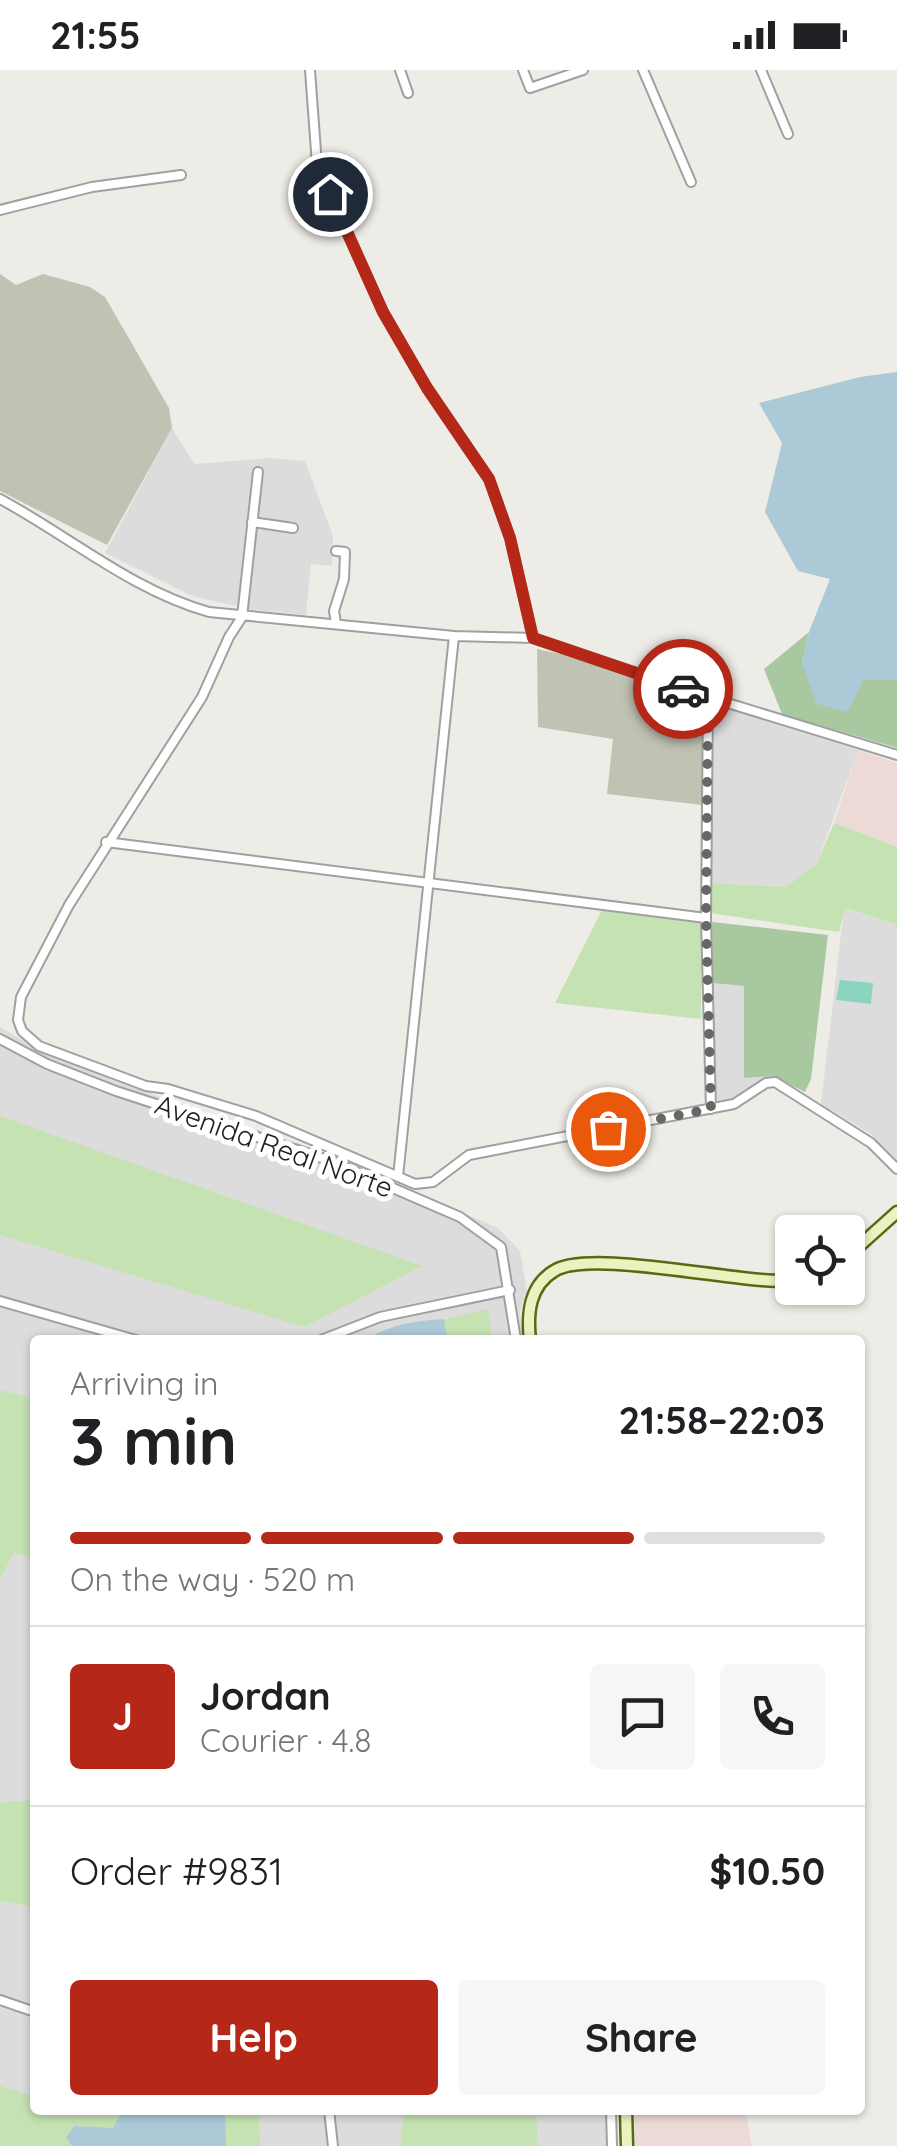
<!DOCTYPE html>
<meta charset="utf-8">
<style>
:root{--surface:#fff;--page:#f6f6f6;--text:#202124;--muted:#757577;--line:#e0e0e0;--accent:#b52818}
body{margin:0;font-family:Quicksand,sans-serif;background:var(--page);color:var(--text);height:100vh;display:flex;flex-direction:column;font-size:38px;white-space:nowrap}
*{box-sizing:border-box;margin:0}
p{font-size:32px;color:var(--muted)}
.icon{flex:none;width:55px;height:55px;fill:none;stroke:currentColor;stroke-width:2;stroke-linecap:round;stroke-linejoin:round}
.map{position:relative;flex:1;overflow:hidden}
.sheet{position:absolute;left:30px;top:1265px;width:835px;height:780px;display:flex;flex-direction:column;background:var(--surface);border-radius:10px;box-shadow:0 2px 8px #0004}
.sheet>*{flex:none}
.tools{position:absolute;left:775px;top:1145px;display:grid;gap:20px}
.tools a{display:grid;place-items:center;width:90px;height:90px;border-radius:10px;background:var(--surface);box-shadow:0 2px 8px #0004;font-size:50px}
.pin{position:absolute;display:grid;place-items:center;width:85px;height:85px;color:#fff;margin:-42px;border:5px solid #fff;border-radius:50%;box-shadow:0 2px 10px #0007}
.courier{position:absolute;display:grid;place-items:center;width:100px;height:100px;margin:-50px;border:8px solid #b52818;border-radius:50%;background:#fff;color:#222;box-shadow:0 2px 12px #0007}
.headline em{font-style:normal;font-weight:700}
.headline div{display:flex;flex-direction:column-reverse}
.headline{display:flex;align-items:center;justify-content:space-between;height:170px;padding:0 40px}
h1{font-size:65px;font-weight:700;line-height:75px}
.bar{display:grid;grid-template-columns:repeat(4,1fr);gap:15px 10px;align-content:center;height:120px;padding:0 40px}
.bar i{height:12px;border-radius:8px;background:var(--line)}
.bar .active{background:var(--accent)}
.bar p{grid-column:span 4}
.line{display:flex;align-items:center;gap:25px;padding:0 40px;border-top:2px solid var(--line)}
.line div{flex:1}
.round{display:grid;place-items:center;flex:none;width:105px;height:105px;border-radius:10px;background:var(--page)}
.button{display:flex;gap:20px;margin-top:auto;padding:20px 40px}
.button a{flex:1;height:115px;border-radius:10px;background:var(--accent);color:#fff;font-size:40px;font-weight:700;line-height:115px;text-align:center}
.button a+a{background:var(--page);color:var(--text)}
.status{display:flex;justify-content:space-between;align-items:center;height:70px;padding:0 50px;background:var(--surface);direction:ltr}
.status svg{height:28px;fill:currentColor}
.map>svg:first-child{display:block}
</style>
<div class="status"><b>21:55</b><svg viewBox="0 0 49 12"><path d="M0 12V9h3v3zM5 12V6h3v6zM10 12V3h3v9zM15 12V0h3v12zM26 1h20v11H26zM47 4h2v5h-2z"/></svg></div>
<div class="map">
<svg width="897" height="2076" viewBox="0 0 897 2076">
<rect width="100%" height="100%" fill="#eeece6"/>
<path fill="#dddcdc" d="M172 358 194 394 271 388 305 391 333 466 332 496 311 494 306 545 253 540 192 526 105 483Z
M712 633 858 680 817 793 786 817 710 813Z
M844 838 897 855V1092L871 1064 821 1034Z
M713 913 744 915 773 1006 728 1032 714 1030Z
M0 957 39 980 114 1011 331 1085 498 1158 520 1181 527 1221 520 1241 523 1270H35V2040H617L618 2076H0Z"/>
<path fill="#eddad7" d="M858 680 897 693V777L834 753Z
M634 2040H745L752 2076H635Z"/>
<path fill="#c0c2b3" d="M0 204 16 215 43 204 90 217 105 227 169 338 172 358 107 475 0 421Z
M537 579 566 585 703 630V735L607 724 613 669 538 657Z"/>
<path fill="#c5e2b2" d="M834 753 897 777V855L845 838 839 862 710 843 712 813 786 817 817 793Z
M602 840 702 850 701 949 555 933Z
M0 1046 422 1196 304 1257 0 1165Z
M488 1239 492 1270H362Z
M0 1320 35 1329V1490L14 1482 0 1509Z
M29 1730 35 1732V1837L0 1831V1733Z
M0 2016 35 2027V2040H259L260 2076H0Z
M404 2040H536L538 2076H400Z"/>
<path fill="#a8c9a0" d="M809 562 802 593 863 609 897 610V678L782 644 764 599Z
M712 852 828 865 811 1009 805 1022 773 1006 744 1008V916L713 913Z"/>
<path fill="#8dd4c0" d="M840 910 873 913 871 934 836 930Z"/>
<path fill="#acc9d7" d="M897 302V610H863L848 642 817 634 802 593 809 562 830 509 798 501 765 442 782 373 759 333 860 307Z
M444 1249 447 1270H366C391 1254 415 1251 444 1249Z
M123 2040H225L226 2076H72L66 2068 74 2056 113 2058Z"/>
<g fill="none" stroke-linecap="round" stroke-linejoin="round">
<defs>
<path id="street" d="M310 0 317 95 383 242 427 318 489 409 510 468 533 568
M400 0 408 23
M523 0 530 18 583 0
M643 0 691 112
M761 0 788 64
M0 140 92 117 181 105
M258 402 242 547 229 567 202 627 69 835 21 927 18 950 22 961 39 976 146 1016 168 1019 256 1046 415 1114 433 1112 469 1085 734 1034 766 1013 775 1012 871 1073 897 1099
M0 429C69 466 133 521 209 542L454 566 533 568 708 627 897 685
M252 452 293 458
M336 553 334 541 344 509 345 482 336 481
M708 627 706 848 711 1039
M106 772 706 848
M0 969 47 994 116 1021 328 1090 460 1147 501 1177 516 1270
M398 1107 454 566
M0 1231 136 1270
M321 1270 380 1247 510 1220
M0 1930 35 1942
M329 2040 333 2076
M611 2040 612 2076"/>
<path id="secondary" d="M848 1186 897 1142
M530 1270C527 1244 529 1216 554 1201 590 1178 738 1214 792 1211
M626 2040 627 2076"/>
</defs>
<use href="#street" stroke="#a0a0a0" stroke-width="12"/>
<use href="#secondary" stroke="#576912" stroke-width="15"/>
<use href="#street" stroke="#fff" stroke-width="8"/>
<use href="#secondary" stroke="#eaf2c0" stroke-width="10"/>
</g>
<g fill="none" stroke-linecap="round" stroke-linejoin="round">
<path stroke="#676765" stroke-width="10" stroke-dasharray="0 18" d="M608 1059 711 1039 706 848 708 627 683 619"/>
<path stroke="#b52818" stroke-width="12" d="M330 124 383 242 427 318 489 409 510 468 533 568 683 619"/>
</g>
<g text-anchor="middle" stroke-width="10" stroke-linejoin="round" paint-order="stroke">
<g font-size="28" fill="#1f1f1f" stroke="#fff">
<text transform="translate(274 1076) rotate(20)" y="10">Avenida Real Norte</text>
</g>
</g>
</svg>
<div class="tools">
<a><svg class="icon" aria-label="locate" viewBox="0 0 24 24"><circle cx="12" cy="12" r="6"/><path d="M12 2v4M12 18v4M2 12h4M18 12h4"/></svg></a>
</div>
<div class="pin" style="left:608px;top:1059px;background:#ea580c"><svg class="icon" aria-label="bag" viewBox="0 0 24 24"><path d="M5 8h14l-1 12H6zM9 8a3 3 0 0 1 6 0"/></svg></div>
<div class="pin" style="left:330px;top:124px;background:#1f2937"><svg class="icon" aria-label="home" viewBox="0 0 24 24"><path d="M3 11l9-7 9 7M6 9v11h12V9"/></svg></div>
<div class="courier" style="left:683px;top:619px"><svg class="icon" aria-label="car" viewBox="0 0 24 24"><path d="M5 17H2v-5l4-1 3-4h7l3 4 3 1v5h-3M9 17h6M6 11h13"/><circle cx="7" cy="17" r="2"/><circle cx="17" cy="17" r="2"/></svg></div>
<section class="sheet">
<div class="headline"><div><h1>3 min</h1><p>Arriving in</p></div><em>21:58–22:03</em></div>
<div class="bar"><i class="active"></i><i class="active"></i><i class="active"></i><i></i><p>On the way · 520 m</p></div>
<div class="line" style="height:180px"><b class="round" style="background:var(--accent);color:#fff">J</b><div><b>Jordan</b><p>Courier · 4.8</p></div><a class="round"><svg class="icon" aria-label="chat" viewBox="0 0 24 24"><path d="M4 5h16v11H9l-5 4z"/></svg></a><a class="round"><svg class="icon" aria-label="phone" viewBox="0 0 24 24"><path d="M5 4h4l2 5-3 2q2 4 5 5l2-3 5 2v4C11 20 4 13 5 4z"/></svg></a></div>
<div class="line" style="height:130px"><div>Order #9831</div><b>$10.50</b></div>
<div class="button"><a>Help</a><a>Share</a></div>
</section>
</div>
